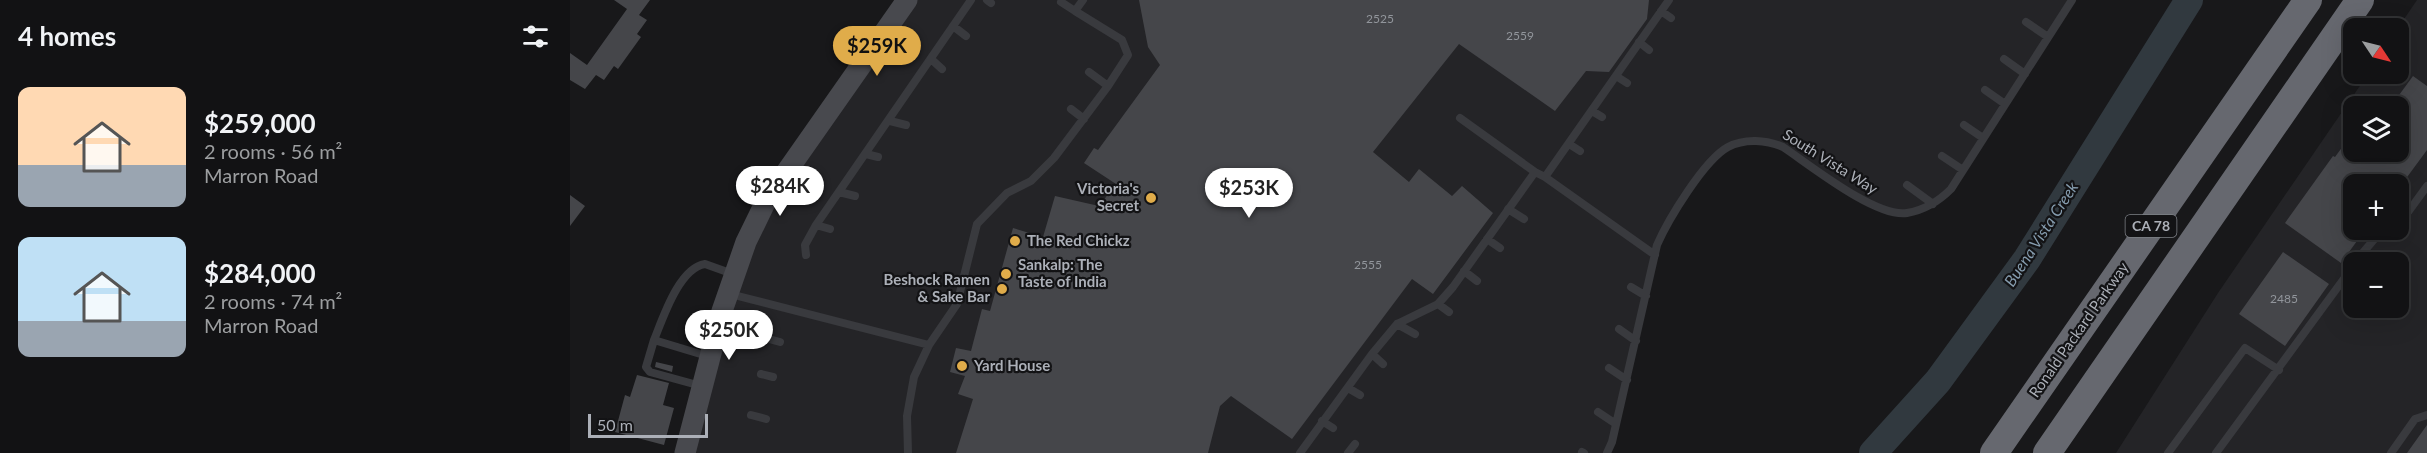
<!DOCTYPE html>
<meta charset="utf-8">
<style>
:root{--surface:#121214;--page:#1b1b1d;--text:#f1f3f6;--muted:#9c9ea0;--line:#313234;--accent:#e0ac4a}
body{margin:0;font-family:Lato,sans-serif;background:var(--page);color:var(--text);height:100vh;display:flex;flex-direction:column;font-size:22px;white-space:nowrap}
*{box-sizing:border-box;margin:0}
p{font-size:20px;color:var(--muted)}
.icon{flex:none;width:33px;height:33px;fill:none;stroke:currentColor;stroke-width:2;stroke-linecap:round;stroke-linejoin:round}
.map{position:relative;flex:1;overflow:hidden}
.sheet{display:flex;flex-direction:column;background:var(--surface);width:570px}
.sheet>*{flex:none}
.needle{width:39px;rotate:125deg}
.buttons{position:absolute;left:1773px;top:18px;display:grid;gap:12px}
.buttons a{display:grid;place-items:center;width:66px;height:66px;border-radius:12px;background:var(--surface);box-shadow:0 6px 24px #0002,0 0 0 2px var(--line);font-size:30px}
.scale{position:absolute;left:18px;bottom:15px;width:120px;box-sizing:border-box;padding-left:6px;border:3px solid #acb0b8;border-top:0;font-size:16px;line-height:21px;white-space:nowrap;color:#acb0b8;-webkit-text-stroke:4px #131315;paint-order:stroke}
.price{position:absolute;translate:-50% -51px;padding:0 14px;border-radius:21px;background:#fff;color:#222;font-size:20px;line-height:39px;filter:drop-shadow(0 2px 3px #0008)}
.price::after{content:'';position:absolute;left:50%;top:36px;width:18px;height:14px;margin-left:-9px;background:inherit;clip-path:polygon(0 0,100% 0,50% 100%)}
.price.selected{background:var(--accent);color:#111}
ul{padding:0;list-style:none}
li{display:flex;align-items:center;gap:18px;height:150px;padding:0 18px}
li span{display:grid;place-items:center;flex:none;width:168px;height:120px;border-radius:12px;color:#555}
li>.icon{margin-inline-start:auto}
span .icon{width:72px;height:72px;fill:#fffc;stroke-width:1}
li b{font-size:26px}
h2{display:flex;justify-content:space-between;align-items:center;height:72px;padding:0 18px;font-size:26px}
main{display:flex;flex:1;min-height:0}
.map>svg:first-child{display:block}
.built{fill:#242427;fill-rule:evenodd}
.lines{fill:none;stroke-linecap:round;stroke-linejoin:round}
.river{stroke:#31393f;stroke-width:28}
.building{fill:#45464a}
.lane{stroke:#393a3e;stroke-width:8}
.secondary{stroke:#48494e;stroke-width:21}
.highway{stroke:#66686f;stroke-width:28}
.poi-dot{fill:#e0ac4a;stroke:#131315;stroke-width:2}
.labels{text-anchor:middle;stroke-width:4.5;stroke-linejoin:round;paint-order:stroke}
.number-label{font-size:12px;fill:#92969c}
.shield{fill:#131315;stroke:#7e8187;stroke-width:1.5}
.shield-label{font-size:14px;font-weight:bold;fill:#acb0b8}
.street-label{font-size:15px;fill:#acb0b8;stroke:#131315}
.poi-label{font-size:15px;font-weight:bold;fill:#acb0b8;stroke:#131315;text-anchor:start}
.water-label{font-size:16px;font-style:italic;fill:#869daf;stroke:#131315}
</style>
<main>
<section class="sheet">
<h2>4 homes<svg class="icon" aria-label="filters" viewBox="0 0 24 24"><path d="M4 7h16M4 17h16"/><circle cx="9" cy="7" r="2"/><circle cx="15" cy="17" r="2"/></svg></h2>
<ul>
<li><span style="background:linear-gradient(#ffd9b3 65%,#9aa5b1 0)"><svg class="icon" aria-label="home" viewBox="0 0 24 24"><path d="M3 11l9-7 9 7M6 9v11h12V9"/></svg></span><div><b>$259,000</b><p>2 rooms · 56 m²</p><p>Marron Road</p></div></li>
<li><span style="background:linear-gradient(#bfe0f5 70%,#9aa5b1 0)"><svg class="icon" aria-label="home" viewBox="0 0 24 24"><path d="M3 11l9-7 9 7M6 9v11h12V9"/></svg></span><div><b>$284,000</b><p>2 rooms · 74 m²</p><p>Marron Road</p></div></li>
</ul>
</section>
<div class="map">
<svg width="1857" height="453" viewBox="0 0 1857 453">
<rect width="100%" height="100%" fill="#18181a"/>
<path class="built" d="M 336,0 L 1501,0 L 1381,188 L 1346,212 L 1314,211 L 1214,146 L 1168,143 L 1143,158 L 1091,234 L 1037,453 L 115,453 L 171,253 Z
M 1847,0 L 1857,0 L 1857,453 L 1546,453 L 1648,293 L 1798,74 L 1828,74 L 1828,28 ZM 1784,106 L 1828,106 L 1828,152 L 1784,152 ZM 1784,184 L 1828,184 L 1828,230 L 1784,230 ZM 1784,262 L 1828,262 L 1828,308 L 1784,308 Z"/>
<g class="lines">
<path class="river" d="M 1303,453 L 1368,381 L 1457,259 L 1619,0"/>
</g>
<path class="building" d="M 44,0 L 80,0 L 69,15 L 77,20 L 67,34 L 71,37 L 48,69 L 44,66 L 34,80 L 26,75 L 15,89 L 0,80 L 0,53 L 17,65 L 57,9 Z
M 569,0 L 1079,0 L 1077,19 L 1039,72 L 1016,71 L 985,111 L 889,44 L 803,152 L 839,182 L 849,169 L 882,196 L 892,186 L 923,213 L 863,294 L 842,279 L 722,439 L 661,396 L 650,406 L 638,453 L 386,453 L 403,399 L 388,394 L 395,376 L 380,372 L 386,348 L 401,351 L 412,309 L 420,311 L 443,228 L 473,237 L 485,196 L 529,206 L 546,184 L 514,163 L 524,148 L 528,150 L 590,65 L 578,47 Z
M 1843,76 L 1857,86 L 1857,150 L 1832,184 L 1784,184 L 1784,230 L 1795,230 L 1771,263 L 1715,223 L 1763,156 L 1765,157 L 1784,131 L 1784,152 L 1795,152 L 1807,160 L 1812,152 L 1828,152 L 1828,106 L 1821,106 Z
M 0,195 L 15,206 L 0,226 Z
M 1713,252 L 1759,284 L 1715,346 L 1669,314 Z
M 86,362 L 103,366 L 102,372 L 85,367 Z
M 67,375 L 99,383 L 93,405 L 104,408 L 94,445 L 45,432 L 55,395 L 60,397 Z
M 1857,425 L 1857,453 L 1837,453 Z"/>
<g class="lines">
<path class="lane" d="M 417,0 L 421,3
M 491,2 L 505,11
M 1091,11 L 1101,18
M 1456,22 L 1478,37
M 383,26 L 396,36
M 1069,42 L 1079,50
M 361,59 L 372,69
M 1434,59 L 1455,74
M 519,72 L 538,86
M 1046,76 L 1057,83
M 1415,90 L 1435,104
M 501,109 L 514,119
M 1022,111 L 1032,117
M 890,118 L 965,172
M 320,121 L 336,125
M 1394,125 L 1413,138
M 999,144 L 1010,151
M 296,154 L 308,157
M 1372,156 L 1393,170
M 975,177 L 1085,255
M 1337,185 L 1363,204
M 269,192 L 285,196
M 938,209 L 954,219
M 1828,221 L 1833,219 L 1857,186
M 246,225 L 260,229
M 917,239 L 930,248
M 236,255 L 235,245 L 246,225 L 401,0
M 1785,262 L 1812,230
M 894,271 L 907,281
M 1061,287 L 1076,296
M 160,294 L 359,345
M 868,304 L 879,312
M 827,324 L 845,334
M 1049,329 L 1066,341
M 199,339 L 210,342
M 84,340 L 76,367 L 80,372 L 131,386
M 802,354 L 813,364
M 137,356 L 84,340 C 93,318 109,268 135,264 L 163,274
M 1039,368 L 1057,380
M 191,374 L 203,377
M 778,388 L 790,395
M 1028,412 L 1046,424
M 181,415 L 196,419
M 752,421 L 763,428
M 1012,452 L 1014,453
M 338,453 L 337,416 L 344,377 L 359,345 L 387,304 L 407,224 L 437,193 L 461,181 L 484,158 L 538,86 L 558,55 L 552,40 L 505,11 L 513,0
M 730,453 L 802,354 L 827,324 L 868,304 L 883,287 L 965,172 L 975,177 L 1099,0
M 778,453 L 785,444
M 1037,453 L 1042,442 L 1087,245 C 1098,220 1134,160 1158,147 C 1175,138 1197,140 1213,147 C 1240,165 1306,218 1337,213 C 1355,210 1369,201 1381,189 L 1502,0
M 1598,453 L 1675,348 L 1709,370
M 1646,453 L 1784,265
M 1821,453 L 1845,419 L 1857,415"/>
<path class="secondary" d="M 115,453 L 152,311 L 176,242 L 196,201 L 337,0"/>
<path class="highway" d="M 1424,453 L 1738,0
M 1477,453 L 1790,0"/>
</g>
<g class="poi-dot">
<circle cx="581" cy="198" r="6"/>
<circle cx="445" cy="241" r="6"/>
<circle cx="436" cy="274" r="6"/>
<circle cx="432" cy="289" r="6"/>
<circle cx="392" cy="366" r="6"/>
</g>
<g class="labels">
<g class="number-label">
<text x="810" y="23">2525</text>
<text x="950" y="40">2559</text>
<text x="798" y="269">2555</text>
<text x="1714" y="303">2485</text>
</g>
<rect class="shield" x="1555.5" y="215" width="51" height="22" rx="4.5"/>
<g class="shield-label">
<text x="1581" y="231">CA 78</text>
</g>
<g class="street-label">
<text transform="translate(1260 162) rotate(32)" y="5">South Vista Way</text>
<text transform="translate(1509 330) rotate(-55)" y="5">Ronald Packard Parkway</text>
</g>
<g class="poi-label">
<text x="569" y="194" text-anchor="end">Victoria's<tspan x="569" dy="17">Secret</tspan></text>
<text x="457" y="246">The Red Chickz</text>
<text x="448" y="270">Sankalp: The<tspan x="448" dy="17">Taste of India</tspan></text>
<text x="420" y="285" text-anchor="end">Beshock Ramen<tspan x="420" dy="17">&amp; Sake Bar</tspan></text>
<text x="404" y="371">Yard House</text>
</g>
<g class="water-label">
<text transform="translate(1471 234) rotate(-57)" y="6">Buena Vista Creek</text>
</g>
</g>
</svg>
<div class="buttons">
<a><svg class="needle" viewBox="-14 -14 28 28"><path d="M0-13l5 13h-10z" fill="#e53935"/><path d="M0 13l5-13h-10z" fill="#9c9ea0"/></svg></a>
<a><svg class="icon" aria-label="layers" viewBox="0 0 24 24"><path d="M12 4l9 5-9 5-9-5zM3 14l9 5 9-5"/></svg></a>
<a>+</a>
<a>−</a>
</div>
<div class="scale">50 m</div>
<b class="price selected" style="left:307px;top:77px">$259K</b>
<b class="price" style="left:210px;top:217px">$284K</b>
<b class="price" style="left:679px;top:219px">$253K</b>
<b class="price" style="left:159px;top:361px">$250K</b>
</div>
</main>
